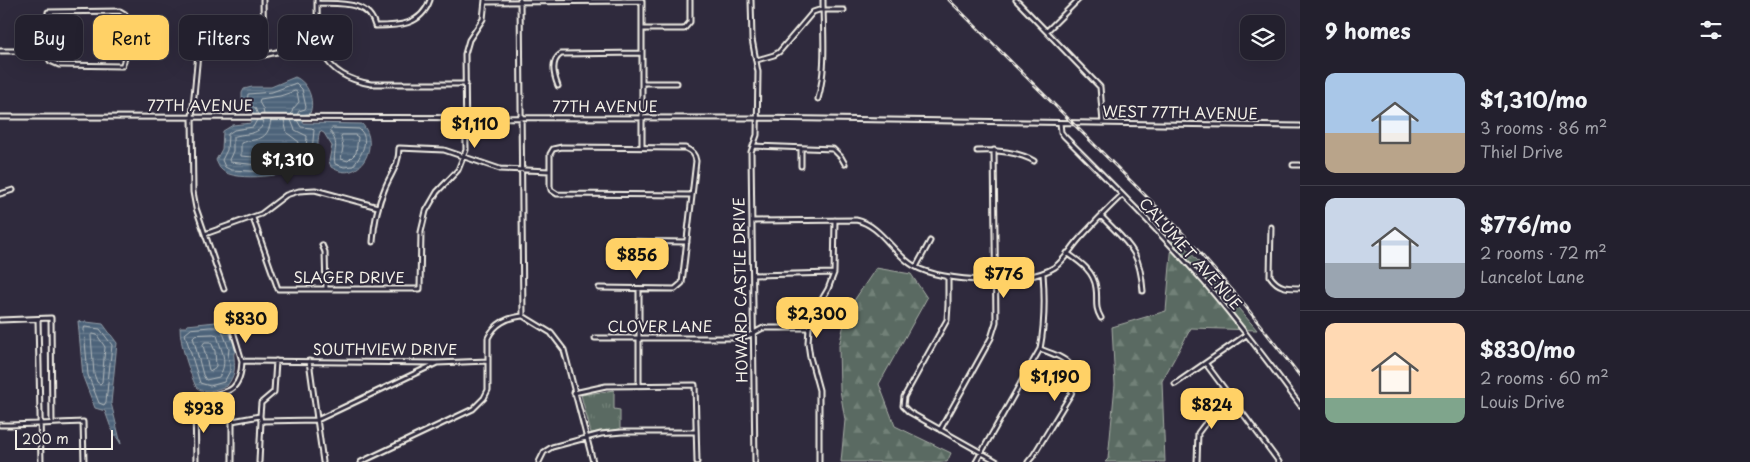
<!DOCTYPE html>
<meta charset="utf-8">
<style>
:root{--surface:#23202e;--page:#2f2d3a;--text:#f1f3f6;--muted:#a3a3aa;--line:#403e4a;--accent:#ffd166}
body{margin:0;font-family:"Playpen Sans",sans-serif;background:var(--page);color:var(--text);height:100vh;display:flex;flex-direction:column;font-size:19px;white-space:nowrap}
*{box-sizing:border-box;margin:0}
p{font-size:16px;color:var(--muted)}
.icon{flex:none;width:28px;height:28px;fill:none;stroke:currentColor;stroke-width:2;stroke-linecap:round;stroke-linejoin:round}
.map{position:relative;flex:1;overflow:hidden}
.side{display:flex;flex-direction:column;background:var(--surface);width:450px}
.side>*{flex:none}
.top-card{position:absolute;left:15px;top:15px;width:475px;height:45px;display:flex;gap:10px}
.fabs{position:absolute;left:1240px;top:15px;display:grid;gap:10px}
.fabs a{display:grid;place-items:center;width:45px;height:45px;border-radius:10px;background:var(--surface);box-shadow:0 5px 20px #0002,0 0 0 1px var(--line);font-size:25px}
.scale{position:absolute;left:15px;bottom:12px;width:98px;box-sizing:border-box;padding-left:5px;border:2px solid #f4f1e8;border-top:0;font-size:14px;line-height:18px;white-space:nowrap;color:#f4f1e8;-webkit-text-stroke:4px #2f2a3d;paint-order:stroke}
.price{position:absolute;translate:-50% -42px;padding:0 11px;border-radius:10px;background:var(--accent);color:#111;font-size:16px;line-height:32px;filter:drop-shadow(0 1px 2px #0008)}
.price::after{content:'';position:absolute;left:50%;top:30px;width:15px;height:11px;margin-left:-8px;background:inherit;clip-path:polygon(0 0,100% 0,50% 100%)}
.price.active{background:#222;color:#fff}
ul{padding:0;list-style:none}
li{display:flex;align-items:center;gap:15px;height:125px;padding:0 25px}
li+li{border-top:1px solid var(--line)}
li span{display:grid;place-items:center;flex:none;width:140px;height:100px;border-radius:10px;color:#555}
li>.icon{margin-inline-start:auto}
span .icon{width:60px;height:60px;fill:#fffc;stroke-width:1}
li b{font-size:21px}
h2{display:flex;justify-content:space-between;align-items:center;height:60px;padding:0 25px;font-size:21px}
.pill{padding:0 18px;border-radius:10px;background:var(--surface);box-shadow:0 5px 20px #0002,0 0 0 1px var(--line);font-size:18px;line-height:45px}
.pill.active{background:var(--accent);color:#111}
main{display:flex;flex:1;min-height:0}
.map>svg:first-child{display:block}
.grass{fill:url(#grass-tufts);stroke:#a7aea5}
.forest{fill:url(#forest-firs);stroke:#a7aea5}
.water{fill:url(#water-rules);stroke:#909ca6}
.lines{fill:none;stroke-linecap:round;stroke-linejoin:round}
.shore{stroke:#b2b9bc;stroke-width:1}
.minor-casing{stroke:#f4f1e8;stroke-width:7}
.minor{stroke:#2f2a3d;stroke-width:3}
.rail-casing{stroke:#f4f1e8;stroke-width:3}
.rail{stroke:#2f2a3d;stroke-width:1;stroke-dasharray:4;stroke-linecap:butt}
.labels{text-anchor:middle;stroke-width:4;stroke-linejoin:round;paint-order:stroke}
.street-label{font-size:15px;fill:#f4f1e8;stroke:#2f2a3d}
</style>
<main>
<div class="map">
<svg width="1300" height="462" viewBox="0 0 1300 462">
<defs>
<pattern id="grass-tufts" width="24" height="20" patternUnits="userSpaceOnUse" patternTransform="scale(1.25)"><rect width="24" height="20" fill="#5a6b62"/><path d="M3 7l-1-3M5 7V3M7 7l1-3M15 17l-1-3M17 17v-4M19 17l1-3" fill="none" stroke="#728178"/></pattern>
<pattern id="forest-firs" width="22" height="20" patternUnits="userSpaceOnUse" patternTransform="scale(1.25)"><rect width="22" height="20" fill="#5a6b62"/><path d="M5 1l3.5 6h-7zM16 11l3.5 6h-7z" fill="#728178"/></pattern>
<pattern id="water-rules" width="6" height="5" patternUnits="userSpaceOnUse" patternTransform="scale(1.25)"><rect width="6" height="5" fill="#4e647a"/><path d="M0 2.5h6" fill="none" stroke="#687b8d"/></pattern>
</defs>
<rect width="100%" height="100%" fill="#2f2a3d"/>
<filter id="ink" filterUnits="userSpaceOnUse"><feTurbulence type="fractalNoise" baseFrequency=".02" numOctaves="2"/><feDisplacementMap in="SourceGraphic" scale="10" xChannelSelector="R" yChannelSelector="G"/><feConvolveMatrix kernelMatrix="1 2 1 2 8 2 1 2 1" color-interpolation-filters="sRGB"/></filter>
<g filter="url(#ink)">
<path class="grass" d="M 614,390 L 614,409 L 620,410 L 620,429 L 591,433 L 581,395 Z"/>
<path class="forest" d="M 1173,232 L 1257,330 L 1191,328 L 1162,381 L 1165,462 L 1105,462 L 1108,459 L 1115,385 L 1112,327 L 1166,311 Z
M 876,268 L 911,274 L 927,298 L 879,384 L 895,426 L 951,453 L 947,462 L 841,462 L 845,420 L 840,390 L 839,346 L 847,311 Z"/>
<path class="water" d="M 295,77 C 308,82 315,101 310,113 L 302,115 L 303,123 L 362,124 C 381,144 360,186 331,167 L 329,161 L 332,146 L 324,133 L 320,131 C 316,142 321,159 308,166 C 292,175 235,183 222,170 C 219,168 218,164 216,160 L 222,149 L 223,131 L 233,125 L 251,123 L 253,113 L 242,105 L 242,93 L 244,89 L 252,87 L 271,87 Z
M 78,321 L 103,324 L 117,343 L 111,403 L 121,444 L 111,428 L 105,411 L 95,408 L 83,377 Z
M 216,322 L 226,327 C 229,332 234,343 235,349 C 235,352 233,354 234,357 C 235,370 235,375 227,386 C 216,389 205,395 196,387 C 189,370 180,345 180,327 L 187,327 L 187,325 Z"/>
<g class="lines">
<path class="shore" d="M 258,115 L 255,108 L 247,103 L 248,94 L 272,92 L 296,83 L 302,89 L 306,107 L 305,109 L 299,111 L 297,115
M 264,115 L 263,109 L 259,102 L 260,99 L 280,96 L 295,91 L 297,92 L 299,102 L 293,109 L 291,115
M 257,120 L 253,127 L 234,130 L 228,134 L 227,150 L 222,160 L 225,167 L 231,170 L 268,172 L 305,161 L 312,151 L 314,130 L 312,128 L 301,127 L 297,120
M 264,120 C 261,137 246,132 233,137 L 233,151 L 229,160 L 230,162 L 267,166 L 302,156 L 306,149 L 307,136 L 295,130 L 291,120
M 271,120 C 268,142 257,138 241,143 L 241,156 L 267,158 L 297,149 L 299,142 L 287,133 L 284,120
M 332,128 L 359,129 C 371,138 361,157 353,166 L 344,167 L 335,164 C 332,149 341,147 330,131 Z
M 342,135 L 355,135 L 358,137 L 356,153 L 348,161 L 341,159 L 343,147 L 341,137 Z
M 85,327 L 100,329 L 112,345 L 106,402 L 104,405 L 99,403 L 88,375 L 84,330 Z
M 210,327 L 216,327 L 222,330 L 229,349 L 228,357 L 230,364 L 230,371 L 224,382 L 210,386 L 200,383 L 185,334 L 191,329 Z
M 93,334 L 97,335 L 105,347 L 102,382 L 100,384 L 97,382 L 94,374 L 91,336 Z
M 214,334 L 217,335 C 221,351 229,361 219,377 L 206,380 L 203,375 L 193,337 L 195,335 Z
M 205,342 L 211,342 L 215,351 L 216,366 L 212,371 L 209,370 L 203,345 Z"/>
<g class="minor-casing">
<path id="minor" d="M 263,0 L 264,55 L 319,42
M 317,0 C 317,45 319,75 371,84 L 466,84
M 520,0 L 523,316
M 751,0 L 752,39 L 758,72 L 757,135 L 751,152 L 755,462
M 1016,0 L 1100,87 L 1103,123
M 485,2 L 642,1 L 642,147
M 317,3 C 339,4 369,0 375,26 C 398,26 421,26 430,0
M 643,29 L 684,29 L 690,22 L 690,0
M 1047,31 L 1078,0
M 199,43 L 192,117 L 193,192 L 196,208 L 224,289
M 0,51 L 47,51 L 50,61 L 59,65 L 122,66 C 128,57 125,26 125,14 L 120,11 L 48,12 L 47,51
M 757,60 L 774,55 L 779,52 L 813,12 L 819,10 L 844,10
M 643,83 L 677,83
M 558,86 C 554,76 550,61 561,54 L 642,53
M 818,99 C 827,67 823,33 823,0
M 0,117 L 757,118 L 1300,126
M 1060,123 L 1061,132 L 1064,136 C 1112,184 1160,232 1204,282 C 1238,322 1269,363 1300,405
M 753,146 L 833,149 L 841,157 L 845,164
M 977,151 C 996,150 1017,151 1034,161
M 1293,165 L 1300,165
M 801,166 L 801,148
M 0,194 L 13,190
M 1101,216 C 1128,244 1140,249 1143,291
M 253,218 L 278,289 L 420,289 L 421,232 L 426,211 L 437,192 L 458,170 L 466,150 L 465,54 L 469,40 L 483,19 L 485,0
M 752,221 L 856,220 C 881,225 892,253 914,266 C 943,283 1026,286 1055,267 C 1065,260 1073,245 1082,236 C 1095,222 1108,208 1122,195
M 1271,227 L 1270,276 C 1278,288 1287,288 1300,288
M 205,234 L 261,214 L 286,195 L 299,191 L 315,190 L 378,207
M 612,241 L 687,242
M 373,242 C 374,223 377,206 385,188 C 391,173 399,166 399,148 L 444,150 L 500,169 L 550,171
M 322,245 L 325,252 L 326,289
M 1067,253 C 1080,262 1094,271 1096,288 C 1098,301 1094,306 1101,318
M 916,267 L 930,241
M 753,275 L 834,273
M 948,278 L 948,305 L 947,320 L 904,397 L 903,406 L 909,412 L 998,462
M 599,288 L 675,289 L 682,283 L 696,161 C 695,154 692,151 685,148 L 562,147 L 553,149 L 550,154 L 550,186 L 551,190 L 557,194 L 692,195
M 639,289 L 639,385
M 523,316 L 551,333 L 564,350 L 593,462
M 38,319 L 41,462
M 0,320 L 51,318 L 52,423
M 233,331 L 242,361
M 595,338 L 740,338 L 750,335 L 763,328 L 809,328
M 309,361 L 323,462
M 1206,364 L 1279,462
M 1175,384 L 1246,335
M 574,393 L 606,386 L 695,385 L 697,462
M 260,416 L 261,403 L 274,392 L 276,361
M 0,425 C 28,425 55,423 83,422 L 84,462
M 940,430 L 991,338 L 996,322 L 994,150
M 196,462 L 195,405 C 208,384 240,408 242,361 L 437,363 L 488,361
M 232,462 L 232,421 L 260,416 L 261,421 L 317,420 L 437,363
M 259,462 L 261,421
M 361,462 L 473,409 L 484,398 L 488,390 L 488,338 C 495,323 507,318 522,316
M 539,462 L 544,452 L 552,447 L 601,434 L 622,432 L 696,432
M 819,462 L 819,390 L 810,357 L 808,343 L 809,328 L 812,316 L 828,289 L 834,273 L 835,220
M 976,462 L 1040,349 C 1045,323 1045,299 1043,273
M 1028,462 L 1033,456 L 1071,394 C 1082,363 1064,358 1040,349
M 1197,462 L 1198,433 L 1204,425 L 1235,402"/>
</g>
<use href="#minor" class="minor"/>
<g class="rail-casing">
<path id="rail" d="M 949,0 L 1178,228 L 1239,298 L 1300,376"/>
</g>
<use href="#rail" class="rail"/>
</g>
</g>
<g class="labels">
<g class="street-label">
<text x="200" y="111">77TH AVENUE</text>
<text x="605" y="112">77TH AVENUE</text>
<text transform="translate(1180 113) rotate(1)" y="5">WEST 77TH AVENUE</text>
<text transform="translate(1190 254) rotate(48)" y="5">CALUMET AVENUE</text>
<text x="349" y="283">SLAGER DRIVE</text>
<text transform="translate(741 290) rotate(-91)" y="5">HOWARD CASTLE DRIVE</text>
<text x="660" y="332">CLOVER LANE</text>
<text x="385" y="355">SOUTHVIEW DRIVE</text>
</g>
</g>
</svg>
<div class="fabs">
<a><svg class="icon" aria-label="layers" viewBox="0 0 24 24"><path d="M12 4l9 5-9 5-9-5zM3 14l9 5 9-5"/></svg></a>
</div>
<div class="scale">200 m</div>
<b class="price" style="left:475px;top:149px">$1,110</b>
<b class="price active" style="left:288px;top:185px">$1,310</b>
<b class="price" style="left:637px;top:280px">$856</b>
<b class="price" style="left:1004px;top:299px">$776</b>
<b class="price" style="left:817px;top:339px">$2,300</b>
<b class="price" style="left:246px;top:344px">$830</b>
<b class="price" style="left:1055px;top:402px">$1,190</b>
<b class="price" style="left:1212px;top:430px">$824</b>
<b class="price" style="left:204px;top:434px">$938</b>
<div class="top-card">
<a class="pill">Buy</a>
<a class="pill active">Rent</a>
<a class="pill">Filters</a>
<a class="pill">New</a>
</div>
</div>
<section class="side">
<h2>9 homes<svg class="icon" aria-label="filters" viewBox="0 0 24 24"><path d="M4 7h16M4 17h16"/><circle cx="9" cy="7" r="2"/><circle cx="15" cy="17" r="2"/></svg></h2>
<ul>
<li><span style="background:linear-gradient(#a9c7e8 60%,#b9a48a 0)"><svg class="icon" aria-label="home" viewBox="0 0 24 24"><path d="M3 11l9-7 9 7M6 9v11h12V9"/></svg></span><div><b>$1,310/mo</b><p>3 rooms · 86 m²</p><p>Thiel Drive</p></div></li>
<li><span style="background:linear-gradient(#c9d6e8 65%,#9aa5b1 0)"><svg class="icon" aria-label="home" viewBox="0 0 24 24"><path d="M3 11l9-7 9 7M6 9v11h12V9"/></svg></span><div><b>$776/mo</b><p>2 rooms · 72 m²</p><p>Lancelot Lane</p></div></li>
<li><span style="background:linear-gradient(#ffd9b3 75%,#7fa58c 0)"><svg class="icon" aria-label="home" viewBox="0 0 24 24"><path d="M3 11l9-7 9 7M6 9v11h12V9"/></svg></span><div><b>$830/mo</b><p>2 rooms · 60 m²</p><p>Louis Drive</p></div></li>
</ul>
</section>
</main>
